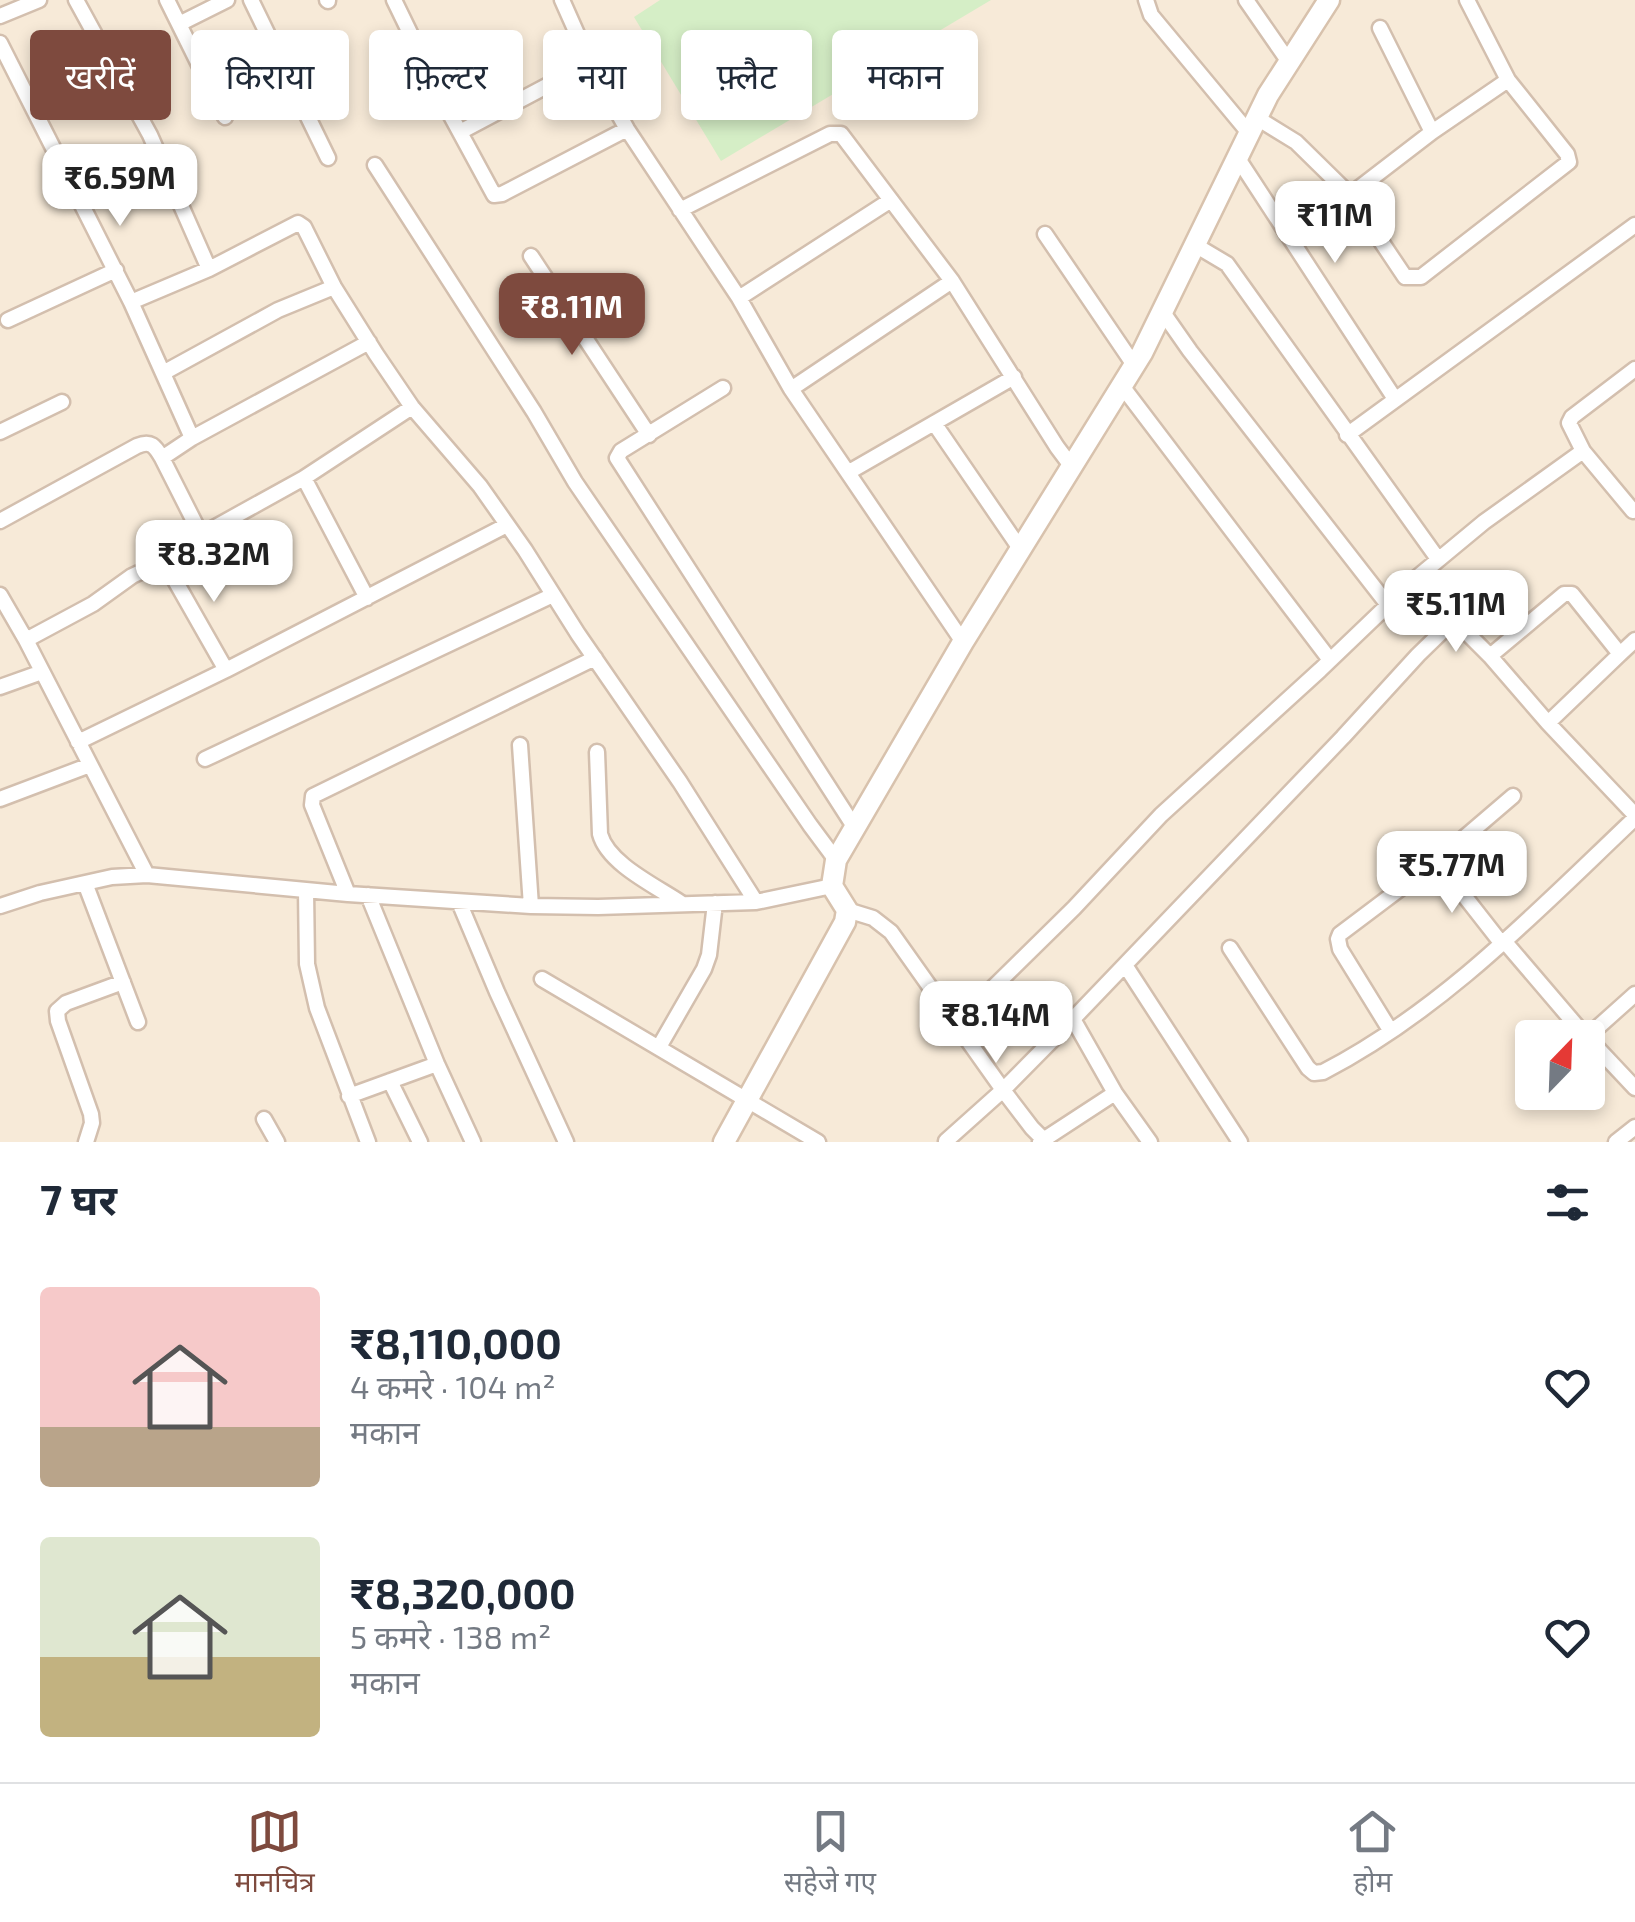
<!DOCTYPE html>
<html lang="hi">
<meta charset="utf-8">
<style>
:root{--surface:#fff;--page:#f2f2f3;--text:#1f2937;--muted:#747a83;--line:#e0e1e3;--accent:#7e4a3e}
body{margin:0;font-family:"Exo 2","Noto Sans Devanagari",sans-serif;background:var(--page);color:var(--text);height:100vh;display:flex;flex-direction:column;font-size:38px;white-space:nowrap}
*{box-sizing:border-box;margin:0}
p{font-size:32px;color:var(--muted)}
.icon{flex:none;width:55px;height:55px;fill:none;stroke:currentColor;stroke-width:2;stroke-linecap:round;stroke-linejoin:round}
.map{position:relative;height:1142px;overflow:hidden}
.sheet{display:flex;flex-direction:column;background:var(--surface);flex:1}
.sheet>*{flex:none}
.banner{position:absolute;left:30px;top:30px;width:1000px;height:90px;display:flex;gap:20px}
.needle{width:65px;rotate:23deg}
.fabs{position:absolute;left:1515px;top:1020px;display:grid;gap:20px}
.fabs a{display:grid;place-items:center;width:90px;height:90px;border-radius:10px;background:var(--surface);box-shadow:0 5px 15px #0003;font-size:50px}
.price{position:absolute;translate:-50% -85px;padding:0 22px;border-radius:20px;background:#fff;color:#222;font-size:32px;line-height:65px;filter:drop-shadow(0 2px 5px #0008)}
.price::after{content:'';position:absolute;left:50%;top:60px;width:30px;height:22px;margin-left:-15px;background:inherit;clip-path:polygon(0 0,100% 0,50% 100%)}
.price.current{background:var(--accent);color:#fff}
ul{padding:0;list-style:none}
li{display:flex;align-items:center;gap:30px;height:250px;padding:0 40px}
li span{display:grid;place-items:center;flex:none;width:280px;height:200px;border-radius:10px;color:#555}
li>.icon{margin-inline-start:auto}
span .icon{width:120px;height:120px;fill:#fffc;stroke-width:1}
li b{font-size:42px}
h2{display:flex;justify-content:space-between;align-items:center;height:120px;padding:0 40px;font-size:42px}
.chip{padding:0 35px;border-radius:10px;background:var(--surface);box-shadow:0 5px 15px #0003;font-size:35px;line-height:90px}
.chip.current{background:var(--accent);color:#fff}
.menu{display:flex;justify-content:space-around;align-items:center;height:140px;border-top:2px solid var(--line);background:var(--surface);font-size:28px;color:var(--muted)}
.menu a{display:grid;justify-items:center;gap:5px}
.menu .current{color:var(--accent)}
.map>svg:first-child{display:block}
.residential{fill:#f7ead8;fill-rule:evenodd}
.green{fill:#d5eec6}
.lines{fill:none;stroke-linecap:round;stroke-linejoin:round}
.street-casing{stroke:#d3bfae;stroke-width:19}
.secondary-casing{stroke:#d8c2ad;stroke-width:25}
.street{stroke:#fff;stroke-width:14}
.secondary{stroke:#fff;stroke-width:20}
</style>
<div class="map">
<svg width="1635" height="1142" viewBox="0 0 1635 1142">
<rect width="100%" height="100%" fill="#fef7ea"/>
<path class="residential" d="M 0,0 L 1635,0 L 1635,1142 L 0,1142 ZM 1532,1038 L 1588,1038 L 1588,1092 L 1532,1092 Z"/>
<path class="green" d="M 660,0 L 991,0 L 721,161 L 634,17 Z"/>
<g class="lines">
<g class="street-casing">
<path id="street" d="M 76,0 L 150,135 L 209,269
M 167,0 L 225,117
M 251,0 L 328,158
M 327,0 L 328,1
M 394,0 L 444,103 L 494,195 L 502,194 L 627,129
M 562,0 L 590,63 L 627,129 L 739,298 L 791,389 L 963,642
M 1146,0 L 1151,15 L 1249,133
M 1246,0 L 1289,62
M 1467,0 L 1508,80 L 1567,154 L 1569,162 L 1421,277 L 1405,277 L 1350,195 L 1432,132 L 1508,80
M 0,16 L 39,0
M 179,24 L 227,0
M 1380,28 L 1432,132
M 0,43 L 131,302 L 192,438
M 1257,118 L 1296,142 L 1350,195
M 460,132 L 590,63
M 1237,157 L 1395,399
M 375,165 L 534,412 L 575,482 L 810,825 L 836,860
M 79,196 L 159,155
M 680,210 L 830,134 L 841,134 L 952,281 L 1057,447 L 1072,467
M 1045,234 L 1134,365
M 1195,245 L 1227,264 L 1438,559
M 531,256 L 649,435
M 739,298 L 891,200
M 131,302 L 209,269 L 298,223 L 304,227 L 334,287 L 376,354 L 412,407 L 480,486 L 525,550 L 578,634 L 680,782 L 756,902
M 1162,311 L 1190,351 L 1388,605
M 8,320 L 116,270
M 163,373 L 278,310 L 334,287
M 1122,386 L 1330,660
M 723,388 L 621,451 L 617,458 L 855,828
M 791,389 L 952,281
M 934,423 L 1021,550
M 0,432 L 62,402
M 1347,435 L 1635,225
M 162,458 L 192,438 L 369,342
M 849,472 L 1014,377
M 304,478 L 367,598
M 1633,511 L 1583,451 L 1569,423 L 1572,417 L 1635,369
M 0,521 L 137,446 C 151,440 155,446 162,458 L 201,535
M 164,561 L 226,670
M 1414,580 L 1490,656
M 0,595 L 26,640 L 147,875
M 26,640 L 93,604 L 132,576 L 164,561 L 201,535 L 304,478 L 412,407
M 1620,654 L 1635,640
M 0,687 L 42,672
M 1548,723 L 1620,654 L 1572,594 L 1564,594 L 1490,656 L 1548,723 L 1635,815
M 78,742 L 226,670 L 507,525
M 520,745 L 531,906
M 597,752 L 600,834 C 608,864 656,886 681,903
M 205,759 L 553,595
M 0,799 L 90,765
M 1437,861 L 1502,944
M 85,883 L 138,1022
M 306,890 L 307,964 L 317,1008 L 368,1142
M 348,894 L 312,805 L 313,796 L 595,658
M 368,895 L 437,1064 L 473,1142
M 459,902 L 497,992 L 566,1142
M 0,906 L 40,893 L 112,877 L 147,875 L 348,894 L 531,906 L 598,907 L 756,902 L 832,886
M 847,910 L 873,918 L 891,932 L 1003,1090 L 1032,1128 L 1046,1142
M 1505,942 L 1587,1038
M 1230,948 L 1308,1068 L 1314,1073 L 1323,1072 C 1443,1010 1538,910 1635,818
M 1125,965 L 1240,1142
M 542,979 L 818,1142
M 1073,1019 L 1115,1093 L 1150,1142
M 957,1023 L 1074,908 L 1161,815 L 1320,670 L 1414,580 L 1484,522 L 1583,451
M 1390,1030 L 1340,949 L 1338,939 L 1340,934 L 1437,861 L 1513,796
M 1587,1037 L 1635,994
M 1588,1038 L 1635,1088
M 659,1047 L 704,969 L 709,955 L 715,903
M 390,1081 L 420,1142
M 349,1096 L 437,1064
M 264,1119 L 277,1142
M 946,1141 L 1003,1090 L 1073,1019 L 1343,737 L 1418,655 L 1453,621
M 86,1142 L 92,1123 L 91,1114 L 58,1021 L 57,1011 L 66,1003 L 123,982
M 1040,1142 L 1115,1093
M 1616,1142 L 1635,1127"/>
</g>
<g class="secondary-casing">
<path id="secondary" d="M 724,1142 L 845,922 L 847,910 L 832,886 L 836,860 L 963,642 L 1142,353 L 1268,95 L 1329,0"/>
</g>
<use href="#street" class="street"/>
<use href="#secondary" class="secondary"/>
</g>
</svg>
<div class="fabs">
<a><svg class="needle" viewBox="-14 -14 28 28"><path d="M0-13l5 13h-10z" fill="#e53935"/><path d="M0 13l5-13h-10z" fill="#747a83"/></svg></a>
</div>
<b class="price" style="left:120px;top:229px">₹6.59M</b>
<b class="price" style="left:1335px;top:266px">₹11M</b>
<b class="price current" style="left:572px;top:358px">₹8.11M</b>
<b class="price" style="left:214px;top:605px">₹8.32M</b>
<b class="price" style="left:1456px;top:655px">₹5.11M</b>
<b class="price" style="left:1452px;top:916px">₹5.77M</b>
<b class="price" style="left:996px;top:1066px">₹8.14M</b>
<div class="banner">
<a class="chip current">खरीदें</a>
<a class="chip">किराया</a>
<a class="chip">फ़िल्टर</a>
<a class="chip">नया</a>
<a class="chip">फ़्लैट</a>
<a class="chip">मकान</a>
</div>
</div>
<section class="sheet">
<h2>7 घर<svg class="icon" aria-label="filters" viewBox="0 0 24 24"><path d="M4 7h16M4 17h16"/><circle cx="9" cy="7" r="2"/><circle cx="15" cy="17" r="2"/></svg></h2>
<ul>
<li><span style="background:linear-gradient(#f6c9c9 70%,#b9a48a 0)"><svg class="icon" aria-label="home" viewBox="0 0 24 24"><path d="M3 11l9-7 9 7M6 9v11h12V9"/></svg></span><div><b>₹8,110,000</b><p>4 कमरे · 104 m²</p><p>मकान</p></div><svg class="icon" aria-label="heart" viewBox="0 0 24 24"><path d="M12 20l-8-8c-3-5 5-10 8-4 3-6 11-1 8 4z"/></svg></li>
<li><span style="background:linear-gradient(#dfe7d0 60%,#c2b280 0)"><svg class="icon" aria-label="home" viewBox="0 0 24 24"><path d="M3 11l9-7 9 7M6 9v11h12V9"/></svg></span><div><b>₹8,320,000</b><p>5 कमरे · 138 m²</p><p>मकान</p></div><svg class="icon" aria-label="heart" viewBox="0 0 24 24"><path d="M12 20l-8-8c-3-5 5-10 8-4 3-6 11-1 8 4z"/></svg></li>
</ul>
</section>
<nav class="menu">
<a class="current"><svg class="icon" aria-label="map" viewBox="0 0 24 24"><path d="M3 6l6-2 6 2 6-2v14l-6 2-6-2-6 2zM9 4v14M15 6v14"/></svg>मानचित्र</a>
<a><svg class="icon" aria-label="saved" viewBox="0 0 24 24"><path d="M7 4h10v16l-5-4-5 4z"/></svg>सहेजे गए</a>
<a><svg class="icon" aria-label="home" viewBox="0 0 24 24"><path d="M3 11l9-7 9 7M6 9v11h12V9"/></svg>होम</a>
</nav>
